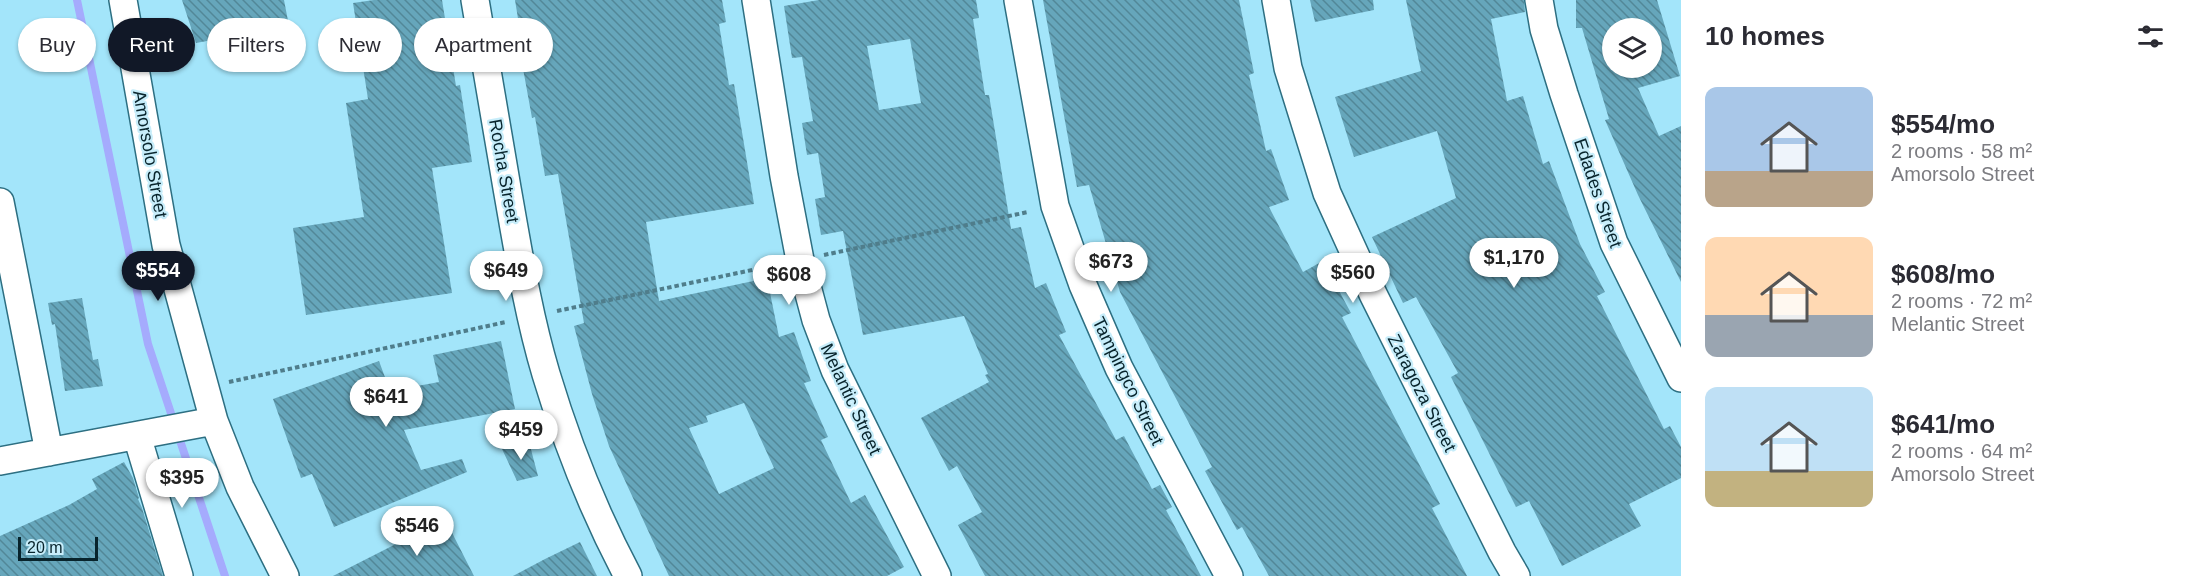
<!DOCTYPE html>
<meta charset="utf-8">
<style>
:root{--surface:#fff;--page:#f2f2f3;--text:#2b2b33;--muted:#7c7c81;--accent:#111827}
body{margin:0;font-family:Arial,sans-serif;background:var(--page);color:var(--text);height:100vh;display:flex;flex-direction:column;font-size:22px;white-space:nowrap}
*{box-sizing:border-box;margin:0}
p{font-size:20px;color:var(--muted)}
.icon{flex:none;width:33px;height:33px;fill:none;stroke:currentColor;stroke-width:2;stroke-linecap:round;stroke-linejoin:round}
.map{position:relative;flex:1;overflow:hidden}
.sheet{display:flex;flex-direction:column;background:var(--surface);width:510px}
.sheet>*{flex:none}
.guide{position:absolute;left:18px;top:18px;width:570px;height:54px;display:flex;gap:12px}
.controls{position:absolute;left:1602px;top:18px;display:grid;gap:12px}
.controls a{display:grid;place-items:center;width:60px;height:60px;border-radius:50%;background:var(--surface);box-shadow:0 2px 4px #0004;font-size:30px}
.scale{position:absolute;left:18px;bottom:15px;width:80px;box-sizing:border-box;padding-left:6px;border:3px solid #08242c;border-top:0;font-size:16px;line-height:21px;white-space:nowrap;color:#08242c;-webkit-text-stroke:4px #c7edfa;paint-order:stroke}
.price{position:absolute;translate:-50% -51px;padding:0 14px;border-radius:21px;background:#fff;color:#222;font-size:20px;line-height:39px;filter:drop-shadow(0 2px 3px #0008)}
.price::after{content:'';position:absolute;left:50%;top:36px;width:18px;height:14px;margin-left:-9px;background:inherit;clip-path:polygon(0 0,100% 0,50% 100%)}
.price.on{background:var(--accent);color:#fff}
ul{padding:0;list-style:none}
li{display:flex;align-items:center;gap:18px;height:150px;padding:0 24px}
li span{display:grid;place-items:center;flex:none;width:168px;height:120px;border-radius:12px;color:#555}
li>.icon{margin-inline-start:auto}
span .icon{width:72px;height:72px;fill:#fffc;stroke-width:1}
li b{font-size:26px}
h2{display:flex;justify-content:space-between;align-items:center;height:72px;padding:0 24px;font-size:26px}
.tag{padding:0 21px;border-radius:27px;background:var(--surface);box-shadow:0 2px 4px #0004;font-size:21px;line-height:54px}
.tag.on{background:var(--accent);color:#fff}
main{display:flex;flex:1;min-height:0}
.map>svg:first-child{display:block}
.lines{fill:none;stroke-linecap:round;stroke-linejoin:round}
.stream{stroke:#a5abfd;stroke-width:8}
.building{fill:url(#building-back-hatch);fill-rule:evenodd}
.minor-casing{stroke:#2d6f82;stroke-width:30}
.path{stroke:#4f7d8b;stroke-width:4;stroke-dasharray:4.5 3;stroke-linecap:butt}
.minor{stroke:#fff;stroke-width:27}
.labels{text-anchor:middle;stroke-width:4.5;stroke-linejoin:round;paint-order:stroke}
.street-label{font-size:18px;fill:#08242c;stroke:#c7edfa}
</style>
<main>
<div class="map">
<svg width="1681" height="576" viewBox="0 0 1681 576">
<defs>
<pattern id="building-back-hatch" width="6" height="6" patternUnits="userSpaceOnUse" patternTransform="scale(1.5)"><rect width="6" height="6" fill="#66a6bb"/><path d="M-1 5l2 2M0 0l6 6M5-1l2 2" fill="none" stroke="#528798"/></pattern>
</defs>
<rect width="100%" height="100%" fill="#a3e5fa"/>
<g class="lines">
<path class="stream" d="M 77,0 L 148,344 L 225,576"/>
</g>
<path class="building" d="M 182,0 L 284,0 L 289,26 L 196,43 Z
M 374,0 L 442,0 L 456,86 L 460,85 L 472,162 L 432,168 L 452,293 L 306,315 L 293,228 L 364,217 L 346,103 L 368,99 L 353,3 Z
M 515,0 L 722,0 L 726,22 L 719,24 L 729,85 L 734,84 L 754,204 L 646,222 L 659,301 L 767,278 L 779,337 L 794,332 L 811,381 L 804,383 L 828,437 L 821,440 L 851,503 L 865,495 L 904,567 L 887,576 L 669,576 L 609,446 L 592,394 L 574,326 L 584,323 L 558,174 L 545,176 L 535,117 L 532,118 L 522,63 L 525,62 ZM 744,403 L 774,468 L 719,494 L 689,428 L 708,422 L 706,416 Z
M 819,0 L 976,0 L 979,18 L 973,19 L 985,95 L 989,95 L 1011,229 L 1021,227 L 1035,288 L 1046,283 L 1066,332 L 1059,335 L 1116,440 L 1124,436 L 1152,489 L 1160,485 L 1172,507 L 1166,510 L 1201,576 L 985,576 L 958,525 L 982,512 L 957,466 L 949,471 L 921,418 L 989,382 L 985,375 L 988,374 L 964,316 L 863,335 L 843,231 L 821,235 L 815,199 L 825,197 L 818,153 L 807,155 L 802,123 L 813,121 L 802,57 L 792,58 L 784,6 ZM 910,39 L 921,103 L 879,110 L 867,46 Z
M 1043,0 L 1239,0 L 1254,73 L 1249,75 L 1266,151 L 1271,149 L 1289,200 L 1269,207 L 1303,272 L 1323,261 L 1351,313 L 1342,317 L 1440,504 L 1432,508 L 1467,576 L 1269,576 L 1242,527 L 1237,530 L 1205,471 L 1212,467 L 1120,292 L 1089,185 L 1077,187 Z
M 1310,0 L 1373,0 L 1374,10 L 1315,22 Z
M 1406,0 L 1524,0 L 1525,12 L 1491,19 L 1507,101 L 1523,96 L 1543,164 L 1549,161 L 1580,244 L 1605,292 L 1597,296 L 1664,429 L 1670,426 L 1681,447 L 1681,478 L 1629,504 L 1641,526 L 1562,566 L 1529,501 L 1516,507 L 1451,377 L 1458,373 L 1416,297 L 1403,303 L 1372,237 L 1456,198 L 1437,131 L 1354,157 L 1335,97 L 1421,71 Z
M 1576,0 L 1657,0 L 1680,76 L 1638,88 L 1659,136 L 1681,126 L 1681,282 L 1638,195 L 1605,120 L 1609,119 L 1582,28 L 1576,28 ZM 1612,28 L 1652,28 L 1652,68 L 1612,68 Z
M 82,298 L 93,360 L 98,359 L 103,386 L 65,391 L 55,324 L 52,325 L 48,303 Z
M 501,341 L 515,409 L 404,430 L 421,470 L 462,459 L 467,472 L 334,527 L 312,474 L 301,478 L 273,399 L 379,361 L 390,391 L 439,382 L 433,355 Z
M 529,442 L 538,476 L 517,481 L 502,449 Z
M 124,462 L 133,478 L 139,498 L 138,499 L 142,508 L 163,576 L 0,576 L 0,536 L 69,505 L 97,489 L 92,479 Z
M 445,519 L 474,576 L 333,576 Z
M 580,542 L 597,576 L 513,576 L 545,559 Z"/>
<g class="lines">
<g class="minor-casing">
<path id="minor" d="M 123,0 L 166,245 L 214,421 L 240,487 L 285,576
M 475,0 C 486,63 496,125 507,188 C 518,250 528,314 546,374 C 567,444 594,512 628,576
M 756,0 L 784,176 L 800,260 L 816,320 L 835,370 L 937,576
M 1018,0 L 1055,206 L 1083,285 L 1119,368 L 1229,576
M 1276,0 L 1288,68 L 1327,193 L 1373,294 L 1502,552 L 1516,576
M 1539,0 L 1544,29 L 1564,94 L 1614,243 L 1681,378
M 0,202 L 49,452
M 137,436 L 179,576
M 0,461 L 214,421"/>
</g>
<path class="path" d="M 824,255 L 1028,212
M 557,311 L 776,265
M 229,382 L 506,322"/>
<use href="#minor" class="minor"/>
</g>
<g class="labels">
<g class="street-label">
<text transform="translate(150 154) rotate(80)" y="6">Amorsolo Street</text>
<text transform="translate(504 171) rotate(80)" y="6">Rocha Street</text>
<text transform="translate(1598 193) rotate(71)" y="6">Edades Street</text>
<text transform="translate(1128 381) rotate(64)" y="6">Tampingco Street</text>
<text transform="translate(1422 393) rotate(63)" y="6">Zaragoza Street</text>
<text transform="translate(851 399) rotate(65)" y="6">Melantic Street</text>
</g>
</g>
</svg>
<div class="controls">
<a><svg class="icon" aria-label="layers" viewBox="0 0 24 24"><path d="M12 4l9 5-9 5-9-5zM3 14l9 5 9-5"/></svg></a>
</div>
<div class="scale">20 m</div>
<b class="price" style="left:1514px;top:289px">$1,170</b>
<b class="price" style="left:1111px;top:293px">$673</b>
<b class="price on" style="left:158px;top:302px">$554</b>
<b class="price" style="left:506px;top:302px">$649</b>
<b class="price" style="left:1353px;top:304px">$560</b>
<b class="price" style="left:789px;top:306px">$608</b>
<b class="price" style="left:386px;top:428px">$641</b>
<b class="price" style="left:521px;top:461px">$459</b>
<b class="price" style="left:182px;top:509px">$395</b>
<b class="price" style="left:417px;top:557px">$546</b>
<div class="guide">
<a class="tag">Buy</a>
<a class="tag on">Rent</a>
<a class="tag">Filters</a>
<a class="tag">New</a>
<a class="tag">Apartment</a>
</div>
</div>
<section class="sheet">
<h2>10 homes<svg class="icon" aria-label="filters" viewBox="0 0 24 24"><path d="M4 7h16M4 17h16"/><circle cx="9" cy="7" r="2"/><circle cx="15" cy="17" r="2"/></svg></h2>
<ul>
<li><span style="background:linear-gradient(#a9c7e8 70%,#b9a48a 0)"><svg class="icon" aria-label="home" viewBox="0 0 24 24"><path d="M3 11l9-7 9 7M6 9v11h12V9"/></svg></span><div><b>$554/mo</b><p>2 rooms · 58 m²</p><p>Amorsolo Street</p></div></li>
<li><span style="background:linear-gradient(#ffd9b3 65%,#9aa5b1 0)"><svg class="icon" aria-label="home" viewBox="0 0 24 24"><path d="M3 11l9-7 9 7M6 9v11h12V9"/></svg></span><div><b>$608/mo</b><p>2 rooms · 72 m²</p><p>Melantic Street</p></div></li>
<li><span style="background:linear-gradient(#bfe0f5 70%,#c2b280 0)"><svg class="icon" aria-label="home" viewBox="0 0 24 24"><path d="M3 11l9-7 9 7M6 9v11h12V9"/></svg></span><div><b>$641/mo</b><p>2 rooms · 64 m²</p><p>Amorsolo Street</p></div></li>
</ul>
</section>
</main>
